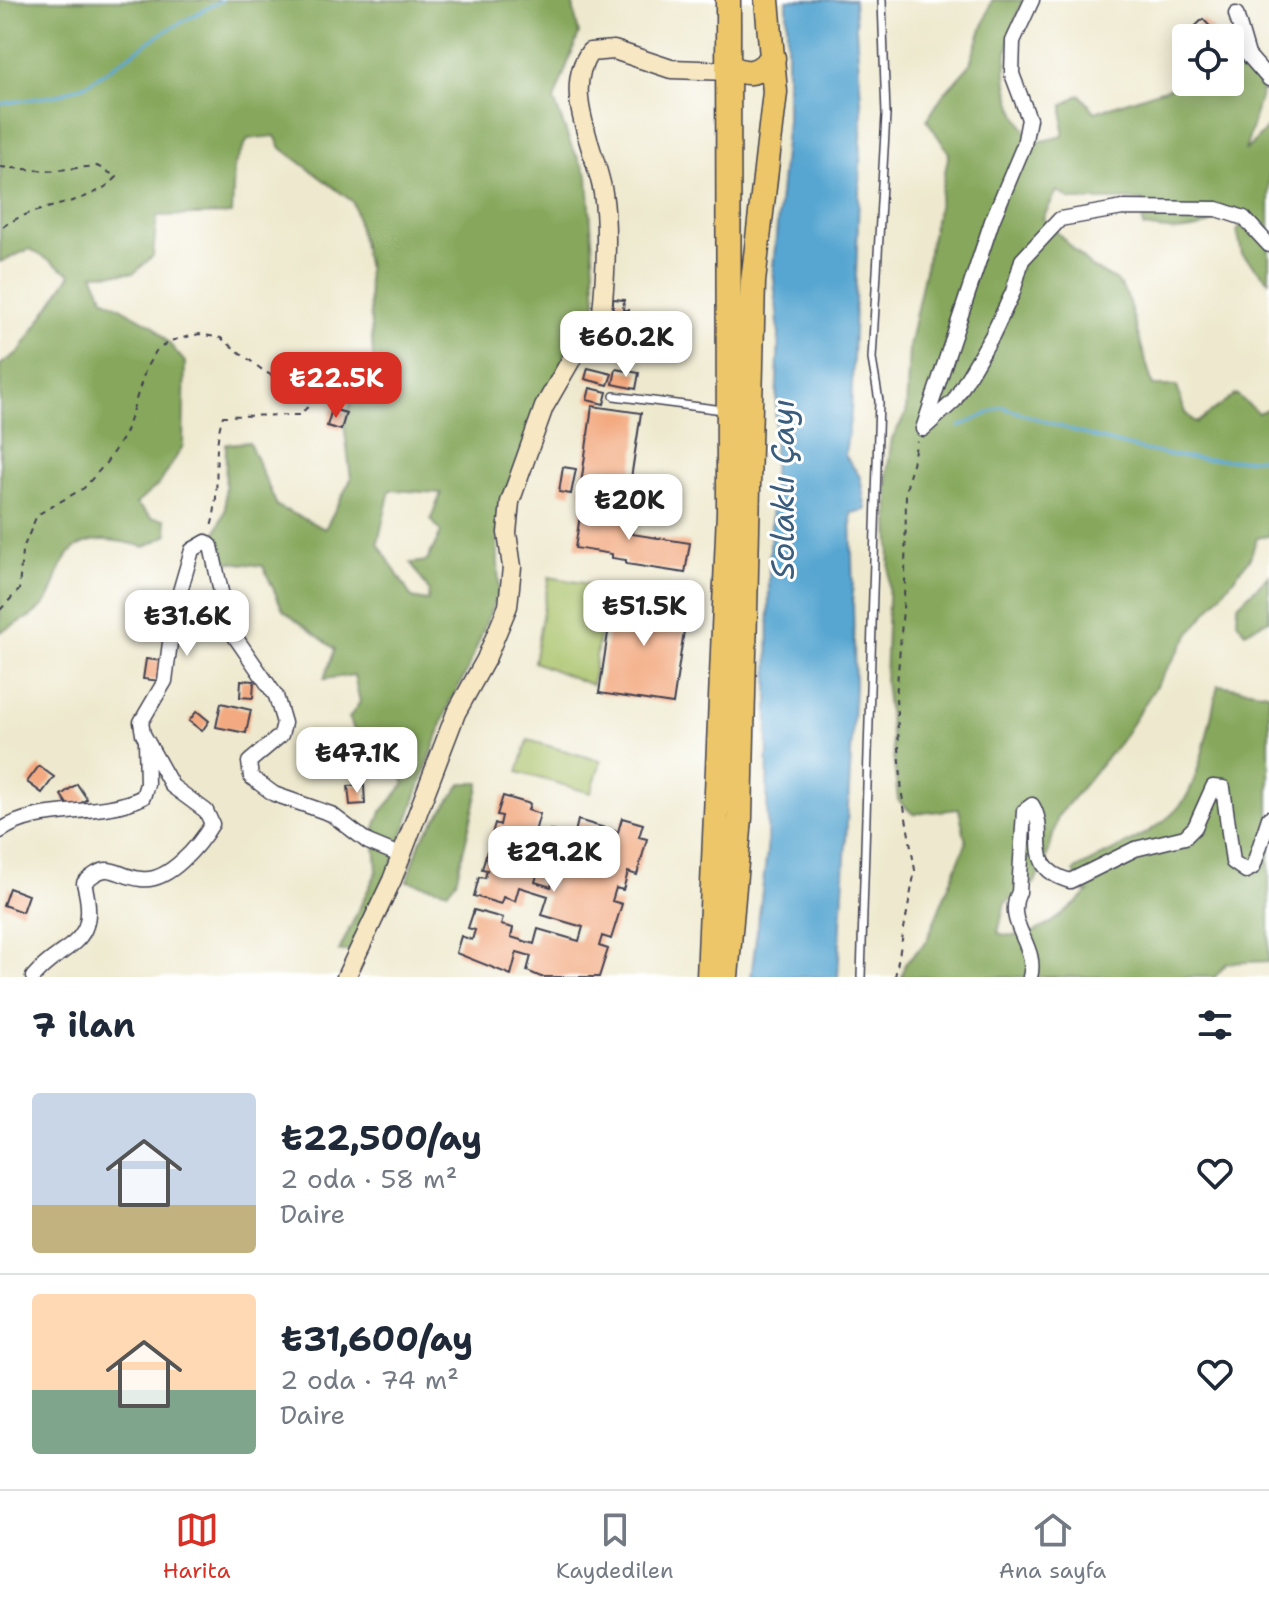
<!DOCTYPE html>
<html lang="tr">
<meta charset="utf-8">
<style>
:root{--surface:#fff;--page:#f6f6f7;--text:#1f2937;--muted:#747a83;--line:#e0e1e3;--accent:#d93025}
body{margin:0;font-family:"Shantell Sans",sans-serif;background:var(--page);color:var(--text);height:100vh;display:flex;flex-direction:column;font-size:30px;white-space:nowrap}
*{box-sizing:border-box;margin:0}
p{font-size:26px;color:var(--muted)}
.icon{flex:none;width:44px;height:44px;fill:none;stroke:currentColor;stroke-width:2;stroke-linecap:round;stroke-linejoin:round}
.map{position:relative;height:977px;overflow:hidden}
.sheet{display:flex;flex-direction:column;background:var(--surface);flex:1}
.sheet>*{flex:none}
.controls{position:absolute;left:1172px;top:24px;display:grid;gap:16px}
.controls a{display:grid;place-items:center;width:72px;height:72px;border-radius:8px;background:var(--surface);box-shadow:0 4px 20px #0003;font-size:40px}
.price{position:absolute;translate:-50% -68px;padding:0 18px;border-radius:16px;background:#fff;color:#222;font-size:26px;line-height:52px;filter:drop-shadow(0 2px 4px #0008)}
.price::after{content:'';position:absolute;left:50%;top:48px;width:24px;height:18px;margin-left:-12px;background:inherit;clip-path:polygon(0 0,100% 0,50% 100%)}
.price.current{background:var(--accent);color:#fff}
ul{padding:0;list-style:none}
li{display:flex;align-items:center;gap:24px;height:200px;padding:0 32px}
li+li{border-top:2px solid var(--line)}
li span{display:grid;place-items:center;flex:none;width:224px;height:160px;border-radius:8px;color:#555}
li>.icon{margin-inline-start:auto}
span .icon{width:96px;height:96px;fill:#fffc;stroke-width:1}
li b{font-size:34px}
h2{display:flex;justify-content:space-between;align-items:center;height:96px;padding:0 32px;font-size:34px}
.menu{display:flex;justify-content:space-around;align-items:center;height:112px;border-top:2px solid var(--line);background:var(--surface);font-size:22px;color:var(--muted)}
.menu a{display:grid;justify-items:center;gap:4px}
.menu .current{color:var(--accent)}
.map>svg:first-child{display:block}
.green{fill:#a9c167;stroke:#667251;stroke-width:2}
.forest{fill:#86a75c;stroke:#54644c;stroke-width:2;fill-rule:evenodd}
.water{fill:#57a6d1;stroke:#3c6486;stroke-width:2}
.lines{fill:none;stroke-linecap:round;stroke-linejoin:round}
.stream{stroke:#57a6d1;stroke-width:3}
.building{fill:#f3aa81}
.lane-casing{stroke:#414051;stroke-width:10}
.street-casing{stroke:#414051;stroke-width:17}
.secondary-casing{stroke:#414051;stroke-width:21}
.highway-casing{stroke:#414051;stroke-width:27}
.path{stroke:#414051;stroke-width:2;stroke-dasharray:6 6;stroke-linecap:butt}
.lane{stroke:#fff;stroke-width:7}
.street{stroke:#fff;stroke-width:14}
.secondary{stroke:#f7e8c3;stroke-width:18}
.highway{stroke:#ecc669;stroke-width:24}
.labels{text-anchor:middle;stroke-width:6;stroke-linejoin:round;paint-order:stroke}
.water-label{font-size:32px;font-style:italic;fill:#3a5d7e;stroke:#fff}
</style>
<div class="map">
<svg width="1269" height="977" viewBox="0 0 1269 977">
<rect width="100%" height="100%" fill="#fff"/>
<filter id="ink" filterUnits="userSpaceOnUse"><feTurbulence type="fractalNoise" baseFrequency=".0125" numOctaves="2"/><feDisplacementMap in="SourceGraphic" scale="16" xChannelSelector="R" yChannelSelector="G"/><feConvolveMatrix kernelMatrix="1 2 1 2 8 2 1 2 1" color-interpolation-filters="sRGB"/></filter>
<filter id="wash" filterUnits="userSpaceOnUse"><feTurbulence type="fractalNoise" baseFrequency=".006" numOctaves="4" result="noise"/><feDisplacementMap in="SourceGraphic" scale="32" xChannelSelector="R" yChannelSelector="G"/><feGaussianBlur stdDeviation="1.8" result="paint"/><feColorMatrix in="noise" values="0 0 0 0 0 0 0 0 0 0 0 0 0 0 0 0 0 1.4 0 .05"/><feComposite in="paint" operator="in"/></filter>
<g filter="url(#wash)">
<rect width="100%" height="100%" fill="#eee9ce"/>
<path class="green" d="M 549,577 L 606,587 L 592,685 L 534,662 Z
M 528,740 L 601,761 L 591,793 L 518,772 Z"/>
<path class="forest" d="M 0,0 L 572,0 L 579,34 L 554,100 L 571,145 L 588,176 L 596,303 L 589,328 L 568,347 L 503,497 L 497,535 L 499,590 L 467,671 L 449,704 L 389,873 L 349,951 L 339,951 L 377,871 L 374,830 L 381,812 L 405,784 L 382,730 L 354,730 L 349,718 L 360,702 L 354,675 L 324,679 L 335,649 L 283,610 L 263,566 L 222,561 L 215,535 L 225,510 L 226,444 L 249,442 L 277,506 L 325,529 L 351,479 L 344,424 L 352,400 L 375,386 L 367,264 L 353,202 L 281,148 L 275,136 L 248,139 L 234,166 L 232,214 L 157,216 L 153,256 L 134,273 L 93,274 L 104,298 L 154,326 L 185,362 L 183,446 L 160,483 L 136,504 L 152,518 L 165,519 L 168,535 L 145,547 C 121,541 87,532 68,555 C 58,567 56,587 47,601 C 35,617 17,623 0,632 L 0,365 L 19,352 L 71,274 L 30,249 L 0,262 ZM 390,490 L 441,493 L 431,519 L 441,532 L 427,561 L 411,563 L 429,591 L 428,601 L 412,598 L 378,543 Z
M 992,0 L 1023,0 C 1000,53 997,94 1034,143 L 1063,136 L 1063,105 L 1080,94 L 1095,112 L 1186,82 L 1230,82 L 1230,48 L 1239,50 L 1262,91 L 1245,151 L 1269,126 L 1269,281 L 1242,254 L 1237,231 L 1246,214 L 1234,209 C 1197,234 1186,233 1143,227 L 1142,200 L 1071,200 L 1057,191 L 1043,218 L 1091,267 L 1117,281 L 1127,296 L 1153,386 L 1177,386 L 1185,413 L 1196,423 L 1236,394 L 1258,413 L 1269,408 L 1269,536 L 1257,538 L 1250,558 L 1191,632 L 1120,742 L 1058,816 L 1049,851 L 1034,884 L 1005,903 L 998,933 C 1033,945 1065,913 1089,892 L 1081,891 L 1074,871 C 1108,850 1158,835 1183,802 C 1200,779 1211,715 1218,685 L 1269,693 L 1269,961 L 1227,963 L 1215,977 L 902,977 L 905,964 L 926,942 L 966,843 L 959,809 L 913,814 L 898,800 L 885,681 L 890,546 L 887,472 L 892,438 L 906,414 L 909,347 L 949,153 L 927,120 L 942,96 L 969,66 Z
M 1269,575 L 1269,620 L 1245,632 L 1237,621 L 1238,605 Z
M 462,783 L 480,783 L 456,881 L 448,891 L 407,881 L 421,840 Z"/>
<path class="water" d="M 787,0 L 854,0 L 862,113 L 851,413 L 845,455 L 860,477 L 866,510 L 851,513 L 855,687 L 838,977 L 751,977 L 767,852 L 769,572 L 779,335 L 773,268 L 787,120 Z"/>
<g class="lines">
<path class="stream" d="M 0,104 L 58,95 L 89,83 L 162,33 L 222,0
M 959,427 L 1002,407 C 1086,435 1181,471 1269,457"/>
</g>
<g id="blocks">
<path class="building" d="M 1203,19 L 1221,38 L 1193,38 L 1188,33 Z
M 613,299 L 624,300 L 623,310 L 629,310 L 628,338 L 616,338 L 618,312 L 613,312 Z
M 588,368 L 612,374 L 608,385 L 585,379 Z
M 616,369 L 639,373 L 636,389 L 613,384 Z
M 590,388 L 607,392 L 604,404 L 587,400 Z
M 592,406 L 641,413 L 628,498 L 580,491 Z
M 332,409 L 346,413 L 341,430 L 327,426 Z
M 563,467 L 576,469 L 571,494 L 559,492 Z
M 581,509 L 634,517 L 632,534 L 690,543 L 685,573 L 626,564 L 626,560 L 612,558 L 612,554 L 575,548 Z
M 614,593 L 688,604 L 673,704 L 599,693 Z
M 146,659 L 162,661 L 160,681 L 143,679 Z
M 241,680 L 254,681 L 253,698 L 240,697 Z
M 221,703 L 251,710 L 246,733 L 216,727 Z
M 197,711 L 209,721 L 202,731 L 189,721 Z
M 39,766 L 54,777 L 42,793 L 27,782 Z
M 77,784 L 87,799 L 71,810 L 61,795 Z
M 364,785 L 365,804 L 350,805 L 348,786 Z
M 503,796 L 530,804 L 528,810 L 540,814 L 534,835 L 545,838 L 546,845 L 535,882 L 551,887 L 556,869 L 569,873 L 571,864 L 565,862 L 569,845 L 550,839 L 550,830 L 574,837 L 578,820 L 618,832 L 622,818 L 643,824 L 639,837 L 647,839 L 637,875 L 628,872 L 623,890 L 616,888 L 612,901 L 622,904 L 611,939 L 602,936 L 599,946 L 608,949 L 599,977 L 541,977 L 527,971 L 531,956 L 517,952 L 511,975 L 456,953 L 461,936 L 472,940 L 475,930 L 468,928 L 474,910 L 503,918 L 501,925 L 513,928 L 511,937 L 534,944 L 538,929 L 579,941 L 583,927 L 542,915 L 548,896 L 519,887 L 515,901 L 503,897 L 501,904 L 474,896 L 479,877 L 485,878 L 487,870 L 482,869 L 487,851 L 514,859 L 517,849 L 490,841 L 495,823 L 500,825 L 502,816 L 497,815 Z
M 9,888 L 28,895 L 22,912 L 3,905 Z"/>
</g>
</g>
<g filter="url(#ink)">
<use href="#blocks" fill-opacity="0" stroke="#414051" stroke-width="2"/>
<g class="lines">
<g class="lane-casing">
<path id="lane" d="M 614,396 L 723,410
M 861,977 L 879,401 L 872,359 L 886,115 L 882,0"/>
</g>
<g class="street-casing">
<path id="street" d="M 1032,0 L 1013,41 L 1012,74 L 1029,119 L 1024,145 L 992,221 L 923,429 L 954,401 L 992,336 L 1013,292 L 1022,260 L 1060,219 L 1123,208 L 1217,209 L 1244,218 L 1269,245
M 1236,14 L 1248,55 L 1269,79
M 0,831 C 40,803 98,819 143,797 L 147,784 L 146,740
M 33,977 C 63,941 101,948 84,883 C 110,858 114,876 141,879 C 169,883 200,844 212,824 L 206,811 L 172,786 L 143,734 L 141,722 L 165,681 L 174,612 L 192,550 L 206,542 L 211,546 L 229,628 L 276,696 L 284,723 L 281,735 L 249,762 L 251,777 L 274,794 L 331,814 L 368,842 L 402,856
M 1030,977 C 1039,945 1003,924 1019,892 L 1024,811 L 1032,805 C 1050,834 1021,867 1070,881 L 1135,849 L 1185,837 L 1195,827 L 1213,787 L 1223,788 L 1233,862 L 1246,871 L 1253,867 L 1269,818"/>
</g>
<g class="secondary-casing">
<path id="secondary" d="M 346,977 L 392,880 L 456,713 L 486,659 L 508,606 L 512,567 L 507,533 L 510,502 L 544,407 L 578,348 L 593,338 L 601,322 C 605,284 609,231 603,193 C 596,150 561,92 590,52 L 614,50 L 671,69 L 729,71"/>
</g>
<g class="highway-casing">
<path id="highway" d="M 729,66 C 749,77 757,73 773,58
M 709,977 L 729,512 L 728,0
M 726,977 L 740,818 L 753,282 L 775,92 L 767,0"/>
</g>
<path class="path" d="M 0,167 L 48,171 L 97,166 L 117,177 C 87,208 34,202 0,229
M 0,610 L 19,590 L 22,551 L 37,515 L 84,488 L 106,463 L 125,434 L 146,368 L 156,351 L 170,341 L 199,334 L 221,338 L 265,372 L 303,391 L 311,404 L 299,415 L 223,416 C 210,454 223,492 210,530
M 895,977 L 915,870 L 902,795 L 896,698 L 905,583 L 906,491 L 917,441"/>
<use href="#lane" class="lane"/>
<use href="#street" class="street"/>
<use href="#secondary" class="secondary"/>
<use href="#highway" class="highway"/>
</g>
</g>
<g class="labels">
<g class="water-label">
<text transform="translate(783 489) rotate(-90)" y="11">Solaklı Çayı</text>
</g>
</g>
</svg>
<div class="controls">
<a><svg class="icon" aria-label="locate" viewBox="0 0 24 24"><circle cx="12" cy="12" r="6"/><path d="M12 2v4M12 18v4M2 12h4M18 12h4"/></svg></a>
</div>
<b class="price" style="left:626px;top:379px">₺60.2K</b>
<b class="price current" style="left:336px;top:420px">₺22.5K</b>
<b class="price" style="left:629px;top:542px">₺20K</b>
<b class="price" style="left:644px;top:648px">₺51.5K</b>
<b class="price" style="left:187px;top:658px">₺31.6K</b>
<b class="price" style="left:357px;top:795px">₺47.1K</b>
<b class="price" style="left:554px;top:894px">₺29.2K</b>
</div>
<section class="sheet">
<h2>7 ilan<svg class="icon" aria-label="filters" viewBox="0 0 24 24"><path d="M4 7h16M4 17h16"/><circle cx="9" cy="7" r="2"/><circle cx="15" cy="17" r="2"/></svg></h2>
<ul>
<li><span style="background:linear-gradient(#c9d6e8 70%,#c2b280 0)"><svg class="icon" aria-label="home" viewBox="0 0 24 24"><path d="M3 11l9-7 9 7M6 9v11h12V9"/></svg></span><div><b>₺22,500/ay</b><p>2 oda · 58 m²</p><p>Daire</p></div><svg class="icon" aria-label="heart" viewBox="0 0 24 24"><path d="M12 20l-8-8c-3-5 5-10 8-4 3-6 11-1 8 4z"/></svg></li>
<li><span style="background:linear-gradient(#ffd9b3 60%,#7fa58c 0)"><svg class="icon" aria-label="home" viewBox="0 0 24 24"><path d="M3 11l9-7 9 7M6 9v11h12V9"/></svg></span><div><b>₺31,600/ay</b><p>2 oda · 74 m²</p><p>Daire</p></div><svg class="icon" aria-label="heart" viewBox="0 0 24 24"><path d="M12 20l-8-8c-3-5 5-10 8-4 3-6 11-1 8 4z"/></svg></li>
</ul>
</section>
<nav class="menu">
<a class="current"><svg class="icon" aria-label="map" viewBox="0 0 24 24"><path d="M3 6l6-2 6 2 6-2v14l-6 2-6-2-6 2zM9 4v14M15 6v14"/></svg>Harita</a>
<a><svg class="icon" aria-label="saved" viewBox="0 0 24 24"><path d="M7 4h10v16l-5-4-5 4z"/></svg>Kaydedilen</a>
<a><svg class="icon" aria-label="home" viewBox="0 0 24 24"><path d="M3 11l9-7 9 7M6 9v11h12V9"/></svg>Ana sayfa</a>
</nav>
